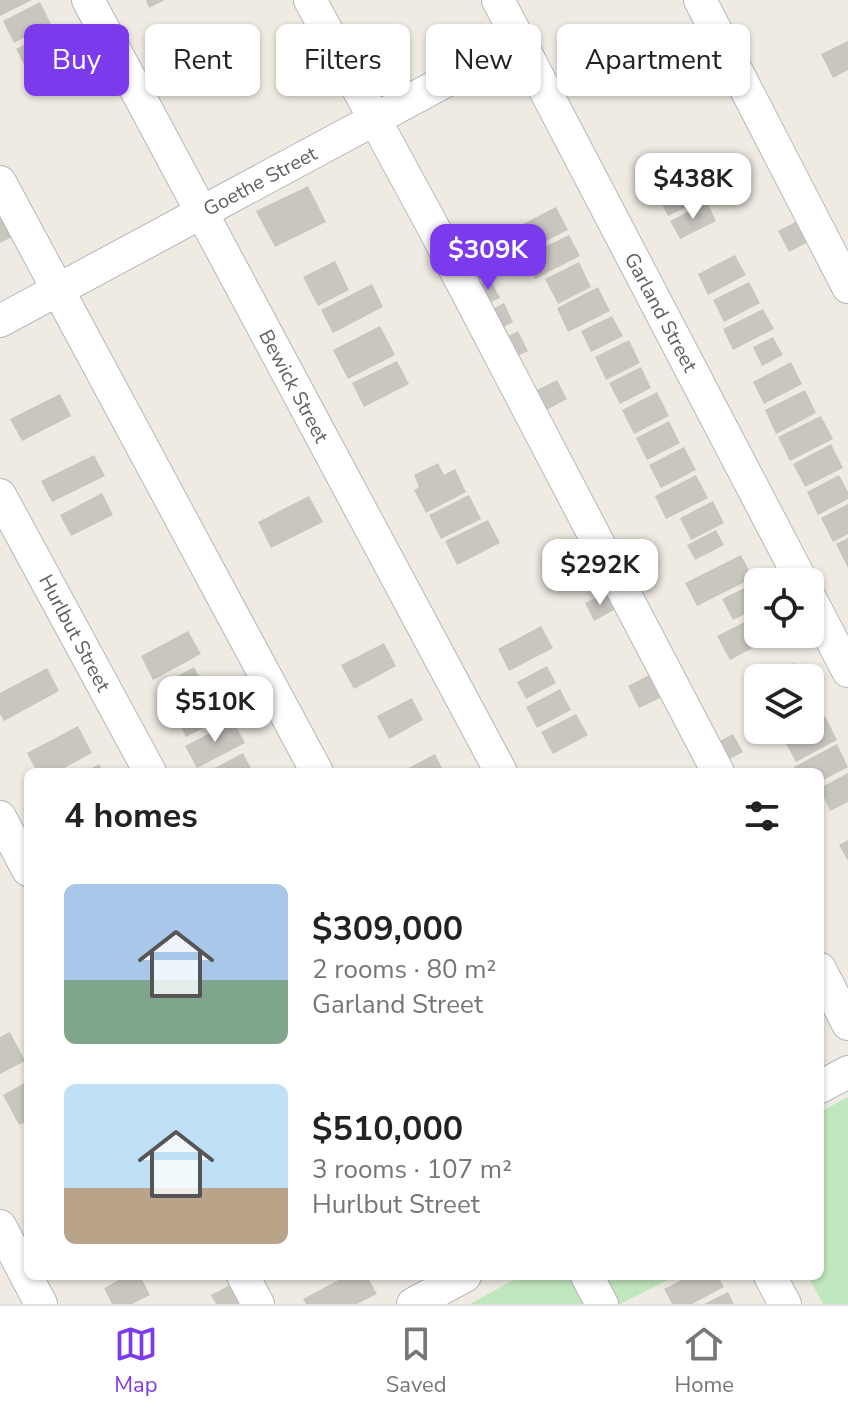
<!DOCTYPE html>
<meta charset="utf-8">
<style>
:root{--surface:#fff;--page:#f2f2f2;--text:#222;--muted:#767676;--line:#e0e0e0;--accent:#7c3aed}
body{margin:0;font-family:"Nunito Sans",sans-serif;background:var(--page);color:var(--text);height:100vh;display:flex;flex-direction:column;font-size:30px;white-space:nowrap}
*{box-sizing:border-box;margin:0}
p{font-size:26px;color:var(--muted)}
.icon{flex:none;width:44px;height:44px;fill:none;stroke:currentColor;stroke-width:2;stroke-linecap:round;stroke-linejoin:round}
.map{position:relative;flex:1;overflow:hidden}
.panel{position:absolute;left:24px;top:768px;width:800px;height:512px;display:flex;flex-direction:column;background:var(--surface);border-radius:12px;box-shadow:0 2px 6px #0004}
.panel>*{flex:none}
.guide{position:absolute;left:24px;top:24px;width:800px;height:72px;display:flex;gap:16px}
.buttons{position:absolute;left:744px;top:568px;display:grid;gap:16px}
.buttons a{display:grid;place-items:center;width:80px;height:80px;border-radius:12px;background:var(--surface);box-shadow:0 2px 6px #0004;font-size:40px}
.price{position:absolute;translate:-50% -68px;padding:0 18px;border-radius:16px;background:#fff;color:#222;font-size:26px;line-height:52px;filter:drop-shadow(0 2px 4px #0008)}
.price::after{content:'';position:absolute;left:50%;top:48px;width:24px;height:18px;margin-left:-12px;background:inherit;clip-path:polygon(0 0,100% 0,50% 100%)}
.price.on{background:var(--accent);color:#fff}
ul{padding:0;list-style:none}
li{display:flex;align-items:center;gap:24px;height:200px;padding:0 40px}
li span{display:grid;place-items:center;flex:none;width:224px;height:160px;border-radius:12px;color:#555}
li>.icon{margin-inline-start:auto}
span .icon{width:96px;height:96px;fill:#fffc;stroke-width:1}
li b{font-size:34px}
h2{display:flex;justify-content:space-between;align-items:center;height:96px;padding:0 40px;font-size:34px}
.tag{padding:0 28px;border-radius:12px;background:var(--surface);box-shadow:0 2px 6px #0004;font-size:28px;line-height:72px}
.tag.on{background:var(--accent);color:#fff}
.dock{display:flex;justify-content:space-around;align-items:center;height:112px;border-top:2px solid var(--line);background:var(--surface);font-size:22px;color:var(--muted)}
.dock a{display:grid;justify-items:center;gap:4px}
.dock .on{color:var(--accent)}
.map>svg:first-child{display:block}
.green{fill:#c1e7be}
.building{fill:#c9c6c0}
.lines{fill:none;stroke-linecap:round;stroke-linejoin:round}
.minor-casing{stroke:#b4b7bb;stroke-width:34}
.minor{stroke:#fff;stroke-width:32}
.labels{text-anchor:middle;stroke-width:7;stroke-linejoin:round;paint-order:stroke}
.street-label{font-size:20px;fill:#5b6064;stroke:#fff}
</style>
<div class="map">
<svg width="848" height="1304" viewBox="0 0 848 1304">
<rect width="100%" height="100%" fill="#efebe3"/>
<path class="green" d="M 848,1097 L 848,1304 L 823,1304 L 808,1276 L 820,1276 L 820,1112 Z
M 521,1276 L 571,1276 L 586,1304 L 470,1304 Z
M 595,1276 L 676,1276 L 620,1304 L 610,1304 Z"/>
<path class="building" d="M 0,0 L 32,0 L 0,16 Z
M 146,0 L 165,0 L 149,8 Z
M 40,2 L 51,24 L 14,43 L 3,21 Z
M 48,33 L 59,56 L 28,72 L 16,49 Z
M 848,41 L 848,70 L 833,78 L 821,54 Z
M 218,44 L 230,67 L 192,87 L 180,63 Z
M 672,153 L 683,176 L 654,191 L 643,168 Z
M 686,179 L 698,201 L 668,216 L 657,194 Z
M 308,186 L 326,222 L 275,247 L 256,211 Z
M 707,202 L 716,221 L 680,239 L 670,221 Z
M 556,207 L 568,230 L 524,252 L 513,229 Z
M 0,211 L 16,235 L 0,243 Z
M 801,219 L 812,240 L 789,252 L 778,231 Z
M 569,235 L 580,256 L 535,279 L 524,257 Z
M 479,255 L 488,274 L 473,282 L 463,263 Z
M 735,255 L 746,275 L 708,295 L 698,274 Z
M 335,261 L 349,290 L 318,306 L 303,277 Z
M 579,262 L 591,287 L 558,304 L 545,279 Z
M 490,279 L 500,298 L 485,305 L 476,286 Z
M 749,282 L 760,303 L 724,322 L 713,300 Z
M 372,284 L 383,307 L 333,333 L 321,310 Z
M 598,287 L 610,311 L 568,332 L 557,308 Z
M 504,303 L 513,322 L 495,332 L 485,313 Z
M 763,309 L 774,329 L 733,350 L 723,329 Z
M 612,316 L 623,336 L 591,352 L 581,331 Z
M 380,326 L 395,355 L 348,379 L 333,350 Z
M 518,331 L 528,351 L 511,359 L 501,340 Z
M 773,337 L 783,355 L 762,366 L 753,347 Z
M 629,340 L 640,363 L 606,380 L 595,357 Z
M 397,361 L 409,384 L 364,407 L 352,383 Z
M 791,362 L 802,384 L 764,404 L 753,382 Z
M 641,367 L 651,388 L 620,404 L 609,383 Z
M 557,380 L 567,399 L 539,414 L 529,394 Z
M 805,390 L 816,413 L 776,434 L 765,410 Z
M 657,392 L 669,416 L 634,434 L 622,410 Z
M 60,394 L 71,416 L 22,441 L 10,419 Z
M 821,416 L 833,439 L 790,461 L 778,437 Z
M 669,421 L 680,443 L 647,460 L 636,438 Z
M 831,444 L 843,468 L 805,487 L 793,464 Z
M 684,447 L 696,470 L 661,488 L 649,465 Z
M 94,455 L 105,476 L 52,502 L 41,481 Z
M 438,463 L 444,475 L 455,469 L 466,492 L 426,513 L 414,490 L 419,487 L 414,475 Z
M 696,475 L 708,498 L 666,519 L 655,496 Z
M 839,475 L 848,492 L 848,499 L 818,515 L 807,492 Z
M 102,493 L 113,515 L 71,536 L 60,515 Z
M 469,495 L 481,519 L 441,539 L 429,515 Z
M 309,496 L 323,522 L 271,548 L 258,522 Z
M 713,501 L 724,523 L 691,540 L 680,518 Z
M 848,504 L 848,534 L 833,542 L 821,518 Z
M 488,520 L 500,543 L 457,565 L 445,541 Z
M 716,530 L 724,545 L 695,560 L 687,545 Z
M 848,538 L 848,568 L 836,544 Z
M 637,541 L 647,560 L 625,571 L 616,552 Z
M 741,555 L 753,578 L 697,606 L 685,583 Z
M 755,583 L 758,589 L 758,608 L 733,620 L 722,599 Z
M 606,593 L 614,610 L 594,621 L 585,603 Z
M 758,615 L 758,634 L 779,634 L 730,660 L 717,636 Z
M 541,626 L 553,648 L 509,671 L 498,649 Z
M 188,631 L 201,654 L 153,680 L 141,656 Z
M 384,643 L 396,666 L 354,689 L 341,665 Z
M 794,663 L 802,678 L 766,678 Z
M 547,666 L 556,683 L 526,699 L 517,682 Z
M 194,667 L 206,691 L 173,708 L 161,685 Z
M 47,668 L 59,691 L 4,721 L 0,714 L 0,693 Z
M 649,675 L 660,698 L 639,708 L 628,686 Z
M 254,680 L 265,700 L 244,711 L 233,691 Z
M 560,689 L 571,710 L 537,728 L 526,707 Z
M 810,694 L 819,711 L 810,716 Z
M 412,698 L 423,720 L 389,739 L 377,716 Z
M 203,700 L 215,722 L 186,737 L 175,715 Z
M 576,714 L 588,735 L 553,754 L 541,732 Z
M 825,716 L 837,740 L 796,762 L 783,738 L 799,730 L 810,730 L 810,724 Z
M 233,721 L 245,743 L 197,768 L 185,746 Z
M 78,726 L 92,753 L 57,772 L 37,772 L 27,753 Z
M 733,734 L 743,752 L 726,761 L 716,743 Z
M 837,744 L 848,767 L 820,782 L 820,772 L 796,772 L 794,767 Z
M 243,753 L 253,772 L 207,772 Z
M 435,754 L 444,772 L 401,772 Z
M 99,764 L 103,772 L 85,772 Z
M 848,773 L 848,802 L 830,811 L 820,788 Z
M 848,840 L 848,861 L 839,845 Z
M 10,1032 L 25,1061 L 0,1074 L 0,1037 Z
M 28,1081 L 28,1121 L 19,1125 L 3,1095 Z
M 126,1276 L 140,1276 L 150,1295 L 132,1304 L 112,1304 L 104,1288 Z
M 346,1276 L 367,1276 L 377,1294 L 357,1304 L 306,1304 L 303,1299 Z
M 689,1276 L 718,1276 L 724,1287 L 692,1304 L 672,1304 L 664,1289 Z
M 230,1285 L 240,1304 L 216,1304 L 211,1295 Z
M 728,1292 L 734,1304 L 704,1304 Z"/>
<g class="lines">
<g class="minor-casing">
<path id="minor" d="M 88,0 L 501,772
M 310,0 L 432,225 L 718,772
M 498,0 L 802,582
M 700,0 L 848,287
M 0,182 L 317,772
M 0,321 L 520,41
M 0,495 L 150,772
M 810,598 L 848,671
M 0,817 L 28,870
M 820,969 L 848,1024
M 820,1087 L 848,1072
M 0,1226 L 41,1304
M 243,1276 L 258,1304
M 587,1276 L 602,1304
M 770,1276 L 785,1304
M 413,1304 L 465,1276"/>
</g>
<use href="#minor" class="minor"/>
</g>
<g class="labels">
<g class="street-label">
<text transform="translate(260 181) rotate(-28)" y="7">Goethe Street</text>
<text transform="translate(661 312) rotate(62)" y="7">Garland Street</text>
<text transform="translate(294 386) rotate(62)" y="7">Bewick Street</text>
<text transform="translate(75 633) rotate(62)" y="7">Hurlbut Street</text>
</g>
</g>
</svg>
<div class="buttons">
<a><svg class="icon" aria-label="locate" viewBox="0 0 24 24"><circle cx="12" cy="12" r="6"/><path d="M12 2v4M12 18v4M2 12h4M18 12h4"/></svg></a>
<a><svg class="icon" aria-label="layers" viewBox="0 0 24 24"><path d="M12 4l9 5-9 5-9-5zM3 14l9 5 9-5"/></svg></a>
</div>
<b class="price" style="left:693px;top:221px">$438K</b>
<b class="price on" style="left:488px;top:292px">$309K</b>
<b class="price" style="left:600px;top:607px">$292K</b>
<b class="price" style="left:215px;top:744px">$510K</b>
<div class="guide">
<a class="tag on">Buy</a>
<a class="tag">Rent</a>
<a class="tag">Filters</a>
<a class="tag">New</a>
<a class="tag">Apartment</a>
</div>
<section class="panel">
<h2>4 homes<svg class="icon" aria-label="filters" viewBox="0 0 24 24"><path d="M4 7h16M4 17h16"/><circle cx="9" cy="7" r="2"/><circle cx="15" cy="17" r="2"/></svg></h2>
<ul>
<li><span style="background:linear-gradient(#a9c7e8 60%,#7fa58c 0)"><svg class="icon" aria-label="home" viewBox="0 0 24 24"><path d="M3 11l9-7 9 7M6 9v11h12V9"/></svg></span><div><b>$309,000</b><p>2 rooms · 80 m²</p><p>Garland Street</p></div></li>
<li><span style="background:linear-gradient(#bfe0f5 65%,#b9a48a 0)"><svg class="icon" aria-label="home" viewBox="0 0 24 24"><path d="M3 11l9-7 9 7M6 9v11h12V9"/></svg></span><div><b>$510,000</b><p>3 rooms · 107 m²</p><p>Hurlbut Street</p></div></li>
</ul>
</section>
</div>
<nav class="dock">
<a class="on"><svg class="icon" aria-label="map" viewBox="0 0 24 24"><path d="M3 6l6-2 6 2 6-2v14l-6 2-6-2-6 2zM9 4v14M15 6v14"/></svg>Map</a>
<a><svg class="icon" aria-label="saved" viewBox="0 0 24 24"><path d="M7 4h10v16l-5-4-5 4z"/></svg>Saved</a>
<a><svg class="icon" aria-label="home" viewBox="0 0 24 24"><path d="M3 11l9-7 9 7M6 9v11h12V9"/></svg>Home</a>
</nav>
